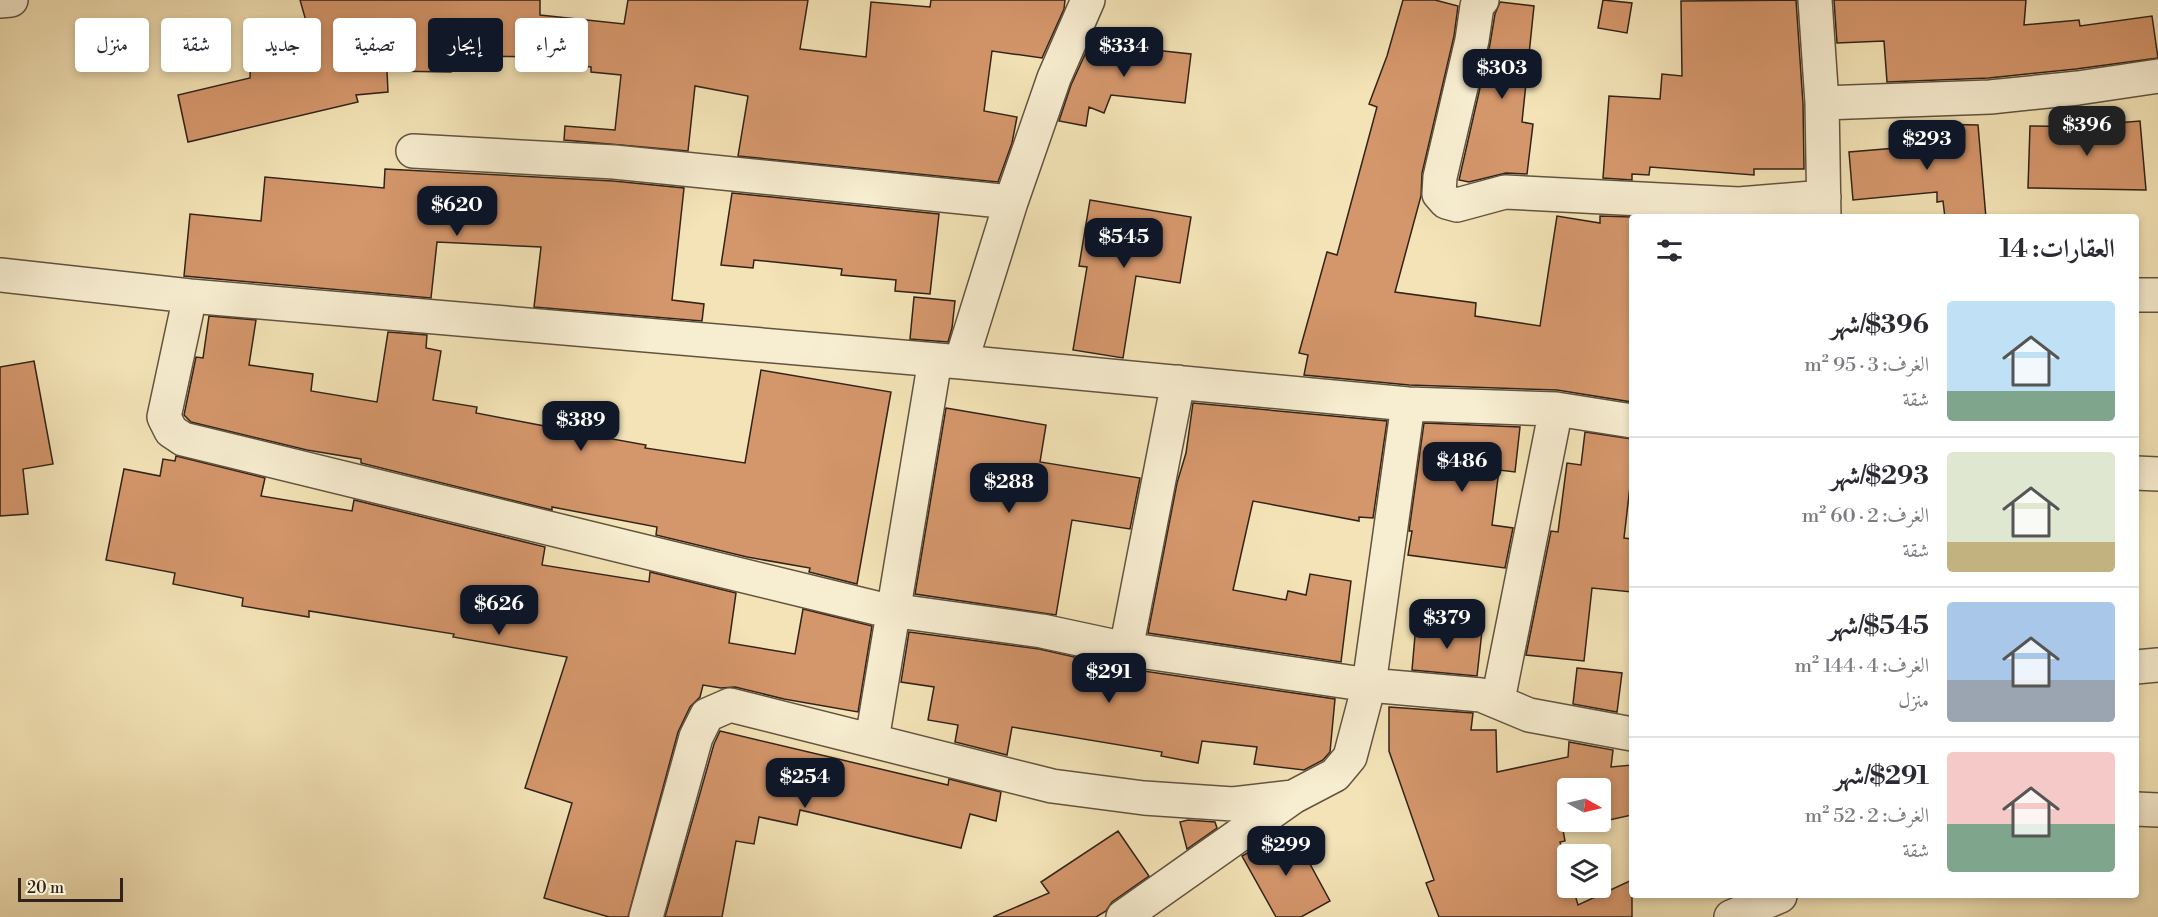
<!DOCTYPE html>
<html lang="ar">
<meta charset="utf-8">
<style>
:root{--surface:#fff;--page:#f7f7f7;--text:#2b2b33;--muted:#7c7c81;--line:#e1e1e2;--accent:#111827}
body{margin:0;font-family:"Libre Bodoni",Amiri,serif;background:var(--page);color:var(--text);direction:rtl;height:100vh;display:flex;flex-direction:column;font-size:22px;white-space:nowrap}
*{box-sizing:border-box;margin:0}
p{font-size:20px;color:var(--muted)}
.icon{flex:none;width:33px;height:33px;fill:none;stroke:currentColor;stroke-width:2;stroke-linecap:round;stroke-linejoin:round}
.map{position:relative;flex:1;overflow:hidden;direction:ltr}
.details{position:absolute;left:1629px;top:214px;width:510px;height:684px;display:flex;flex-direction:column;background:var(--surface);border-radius:6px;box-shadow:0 3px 9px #0003;direction:rtl}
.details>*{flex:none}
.banner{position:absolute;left:18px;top:18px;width:570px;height:54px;direction:rtl;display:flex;gap:12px}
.needle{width:39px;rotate:98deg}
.buttons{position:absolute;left:1557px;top:778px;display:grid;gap:12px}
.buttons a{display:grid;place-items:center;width:54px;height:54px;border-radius:6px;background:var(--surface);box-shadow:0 3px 9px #0003;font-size:30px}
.scale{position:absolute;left:18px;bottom:15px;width:105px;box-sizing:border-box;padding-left:6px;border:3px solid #312319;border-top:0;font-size:16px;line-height:21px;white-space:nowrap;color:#312319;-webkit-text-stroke:4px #f7edd0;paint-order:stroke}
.price{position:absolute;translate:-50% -51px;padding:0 14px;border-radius:12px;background:var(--accent);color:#fff;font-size:20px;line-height:39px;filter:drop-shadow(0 2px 3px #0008)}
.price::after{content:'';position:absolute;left:50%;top:36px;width:18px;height:14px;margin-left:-9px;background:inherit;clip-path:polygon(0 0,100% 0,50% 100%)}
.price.on{background:#222;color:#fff}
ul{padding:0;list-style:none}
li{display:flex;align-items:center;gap:18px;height:150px;padding:0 24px}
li+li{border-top:2px solid var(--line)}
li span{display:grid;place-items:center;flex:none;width:168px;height:120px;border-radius:6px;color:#555}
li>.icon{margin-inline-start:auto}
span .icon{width:72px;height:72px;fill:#fffc;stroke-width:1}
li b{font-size:26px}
h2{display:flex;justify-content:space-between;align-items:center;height:72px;padding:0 24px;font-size:26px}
.tag{padding:0 21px;border-radius:6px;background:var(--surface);box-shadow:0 3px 9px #0003;font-size:21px;line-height:54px}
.tag.on{background:var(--accent);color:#fff}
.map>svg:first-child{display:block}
.building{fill:#d4966b;stroke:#312319;stroke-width:1.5}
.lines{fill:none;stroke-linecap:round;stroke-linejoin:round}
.minor-casing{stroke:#625340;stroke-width:36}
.minor{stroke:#f7edd0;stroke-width:33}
</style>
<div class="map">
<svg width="2158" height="917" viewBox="0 0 2158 917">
<rect width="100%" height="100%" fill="#f3e3b6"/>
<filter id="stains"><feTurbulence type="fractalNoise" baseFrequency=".00333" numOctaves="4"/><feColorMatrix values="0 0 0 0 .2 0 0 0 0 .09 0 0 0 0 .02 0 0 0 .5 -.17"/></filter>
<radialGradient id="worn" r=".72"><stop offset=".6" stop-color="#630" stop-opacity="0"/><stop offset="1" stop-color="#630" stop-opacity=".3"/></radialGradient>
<path class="building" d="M 300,0 L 540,0 L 540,15 L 624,24 L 628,0 L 808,0 L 800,49 L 866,57 L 871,2 L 930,7 L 931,0 L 1065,0 L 1064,9 L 1042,58 L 992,51 L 984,111 L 1017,117 L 1012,143 L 998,182 L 738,156 L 748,96 L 695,86 L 688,151 L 564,140 L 565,126 L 615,130 L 621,75 L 591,72 L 591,67 L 550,62 L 550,57 L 451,56 L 451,72 L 387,71 L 388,92 L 356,95 L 358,102 L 188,142 L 178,95 L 250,78 L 252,19 L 306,21 Z
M 1403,0 L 1435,0 L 1458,6 L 1454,36 L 1422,173 L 1421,196 L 1395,292 L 1476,303 L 1475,316 L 1540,326 L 1557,216 L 1600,223 L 1600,216 L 1632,217 L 1632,402 L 1557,390 L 1409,385 L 1304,375 L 1308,355 L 1299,353 L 1327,252 L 1337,255 L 1377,107 L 1369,104 L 1387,56 Z
M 1603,0 L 1632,3 L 1627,33 L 1598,28 Z
M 1796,0 L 1803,104 L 1804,169 L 1754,169 L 1754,175 L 1650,167 L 1649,175 L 1632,174 L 1632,180 L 1603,178 L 1609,96 L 1660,99 L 1662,74 L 1682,76 L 1681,1 Z
M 1834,0 L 2026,0 L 2024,25 L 2079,20 L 2080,26 L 2152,16 L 2158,58 L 2076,69 L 1989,78 L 1887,82 L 1884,41 L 1837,43 Z
M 1500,2 L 1534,6 L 1522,122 L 1533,124 L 1527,174 L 1506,173 L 1469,182 L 1459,180 L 1490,44 L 1495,14 Z
M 1093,37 L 1145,49 L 1191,54 L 1185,103 L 1111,95 L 1104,113 L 1089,107 L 1086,126 L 1059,121 L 1071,85 Z
M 2140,121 L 2146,190 L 2028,188 L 2030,126 L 2104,127 L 2104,124 Z
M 1930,124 L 1978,125 L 1986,218 L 1945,218 L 1943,201 L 1937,202 L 1937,192 L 1853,200 L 1849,152 L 1932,145 Z
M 385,169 L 613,181 L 684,188 L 672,300 L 704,304 L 702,321 L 534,307 L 541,247 L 437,242 L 431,298 L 184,276 L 190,214 L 261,221 L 265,177 L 384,188 Z
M 732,193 L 939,214 L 930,294 L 895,291 L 896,280 L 841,275 L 842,269 L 754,260 L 753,268 L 721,265 Z
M 1090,200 L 1191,217 L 1180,283 L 1136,276 L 1123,358 L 1073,350 L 1087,267 L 1079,266 Z
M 914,297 L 955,301 L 952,328 L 948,342 L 910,339 Z
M 209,316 L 256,320 L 249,365 L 313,374 L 311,391 L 377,402 L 388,332 L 427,335 L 426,348 L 441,351 L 433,400 L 477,407 L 476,413 L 550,427 L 553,410 L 582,415 L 579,433 L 646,445 L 645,448 L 745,463 L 761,370 L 891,392 L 857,584 L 809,572 L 810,568 L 747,557 L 656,535 L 657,527 L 552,507 L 552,510 L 361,463 L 361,459 L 307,450 L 191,422 L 184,415 L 196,357 L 203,358 Z
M 34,361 L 53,464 L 23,469 L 28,514 L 0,516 L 0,367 Z
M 1193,403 L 1387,421 L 1373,518 L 1359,517 L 1359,521 L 1253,501 L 1233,590 L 1286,600 L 1288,591 L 1306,595 L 1310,574 L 1351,581 L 1341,662 L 1148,633 L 1177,483 L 1186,453 Z
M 946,408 L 1046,425 L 1040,462 L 1140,478 L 1130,529 L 1072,520 L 1056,615 L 915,594 Z
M 1424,423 L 1520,427 L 1515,472 L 1499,470 L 1492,525 L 1513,528 L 1505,568 L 1408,555 L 1412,531 L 1409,531 Z
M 1585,432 L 1632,439 L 1632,469 L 1624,538 L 1632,539 L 1632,592 L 1592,588 L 1584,661 L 1526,655 L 1551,531 L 1558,532 L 1567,463 L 1581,465 Z
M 176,456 L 265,478 L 261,496 L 352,511 L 354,500 L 545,547 L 542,565 L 649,582 L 650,572 L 736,593 L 729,643 L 795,654 L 803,609 L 872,626 L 858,712 L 784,699 L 735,687 L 721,688 L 703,685 L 700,697 L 690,707 L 678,732 L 628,917 L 609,917 L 544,898 L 572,803 L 525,788 L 567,657 L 453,637 L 454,634 L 309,611 L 309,617 L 242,606 L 243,598 L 173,584 L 175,573 L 106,560 L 124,469 L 160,476 L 163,459 L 175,461 Z
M 1416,624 L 1482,631 L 1477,676 L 1412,670 Z
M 909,632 L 1039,649 L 1123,668 L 1335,699 L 1330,752 L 1323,760 L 1304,770 L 1254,764 L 1257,747 L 1202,741 L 1198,763 L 1161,756 L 1162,752 L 1012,727 L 1007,755 L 955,742 L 958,725 L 928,720 L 934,687 L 901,682 Z
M 1577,668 L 1622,673 L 1617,712 L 1573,704 Z
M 1389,707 L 1473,713 L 1471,730 L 1496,730 L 1497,772 L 1568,757 L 1569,742 L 1613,750 L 1611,767 L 1632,765 L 1632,815 L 1600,822 L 1600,789 L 1568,789 L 1568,822 L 1599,822 L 1563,830 L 1565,841 L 1560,842 L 1568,867 L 1568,888 L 1573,888 L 1578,905 L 1632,880 L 1632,917 L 1439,917 L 1426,883 L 1434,880 L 1389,751 Z
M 720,731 L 948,785 L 949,779 L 1001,792 L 996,821 L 970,814 L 961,848 L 800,810 L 797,825 L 759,817 L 754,844 L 736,841 L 722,917 L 665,917 L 714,744 Z
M 1188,820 L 1215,822 L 1217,828 L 1187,849 L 1180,822 Z
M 1291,829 L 1330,901 L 1301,917 L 1276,917 L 1242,856 Z
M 1118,831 L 1149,876 L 1112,902 L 1106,911 L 1096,917 L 993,917 L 1049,893 L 1041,882 Z"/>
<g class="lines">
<g class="minor-casing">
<path id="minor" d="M 1482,0 L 1477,6 L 1472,40 L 1440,177 L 1439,194 L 1446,202 L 1457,205 L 1505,192 L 1739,204 L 1824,197
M 1815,0 L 1822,103 L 1824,218
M 0,1 L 11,0
M 1822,103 L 1990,97 L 2078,88 L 2158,76
M 413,151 L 614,162 L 1011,202
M 0,275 L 190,296 L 961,362 L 1408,404 L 1556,409 L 1632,421
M 2136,295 L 2158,295
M 190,296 L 164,417 L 171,431 L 183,439 L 876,608 L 1042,631 L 1126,649 L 1369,685 L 1481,695 L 1529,715 L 1632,734
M 961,362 L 1011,202 L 1054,78 L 1088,0
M 2136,473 L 2158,474
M 1126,649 L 1178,382
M 2136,667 L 2158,665
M 1498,700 L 1556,409
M 872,740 L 935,360
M 2136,809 L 2158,810
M 646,917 L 696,737 L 707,715 L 730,705 L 1052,786 L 1144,798 L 1233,804 L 1293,797
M 1123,917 L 1293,797 L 1335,775 L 1350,757 L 1369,685 L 1408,404
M 1731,917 L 1780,896"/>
</g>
<use href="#minor" class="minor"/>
</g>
<rect width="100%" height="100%" filter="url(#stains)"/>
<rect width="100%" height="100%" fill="url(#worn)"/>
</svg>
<div class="buttons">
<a><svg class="needle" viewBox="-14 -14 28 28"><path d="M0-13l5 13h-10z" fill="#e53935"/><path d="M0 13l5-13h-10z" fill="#7c7c81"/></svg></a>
<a><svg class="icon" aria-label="layers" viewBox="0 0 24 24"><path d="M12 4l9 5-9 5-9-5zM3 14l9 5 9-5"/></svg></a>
</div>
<div class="scale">20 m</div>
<b class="price" style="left:1124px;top:78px">$334</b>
<b class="price" style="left:1502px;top:100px">$303</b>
<b class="price on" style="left:2087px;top:157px">$396</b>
<b class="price" style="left:1927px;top:171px">$293</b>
<b class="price" style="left:457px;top:237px">$620</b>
<b class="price" style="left:1124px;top:269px">$545</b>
<b class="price" style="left:581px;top:452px">$389</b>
<b class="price" style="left:1462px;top:493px">$486</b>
<b class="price" style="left:1009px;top:514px">$288</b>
<b class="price" style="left:499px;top:636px">$626</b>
<b class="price" style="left:1447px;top:650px">$379</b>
<b class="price" style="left:1109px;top:704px">$291</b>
<b class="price" style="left:805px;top:809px">$254</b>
<b class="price" style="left:1286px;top:877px">$299</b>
<div class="banner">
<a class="tag">شراء</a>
<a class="tag on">إيجار</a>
<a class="tag">تصفية</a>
<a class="tag">جديد</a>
<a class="tag">شقة</a>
<a class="tag">منزل</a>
</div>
<section class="details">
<h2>العقارات: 14<svg class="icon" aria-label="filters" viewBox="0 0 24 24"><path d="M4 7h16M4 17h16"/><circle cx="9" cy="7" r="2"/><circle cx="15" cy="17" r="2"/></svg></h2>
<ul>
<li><span style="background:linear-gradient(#bfe0f5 75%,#7fa58c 0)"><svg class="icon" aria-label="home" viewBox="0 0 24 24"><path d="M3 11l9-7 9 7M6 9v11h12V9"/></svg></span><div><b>$396/شهر</b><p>الغرف: 3 · 95 m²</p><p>شقة</p></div></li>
<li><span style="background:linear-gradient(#dfe7d0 75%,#c2b280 0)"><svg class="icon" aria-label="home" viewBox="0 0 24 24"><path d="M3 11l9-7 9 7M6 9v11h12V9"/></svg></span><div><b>$293/شهر</b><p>الغرف: 2 · 60 m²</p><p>شقة</p></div></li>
<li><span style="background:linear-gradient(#a9c7e8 65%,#9aa5b1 0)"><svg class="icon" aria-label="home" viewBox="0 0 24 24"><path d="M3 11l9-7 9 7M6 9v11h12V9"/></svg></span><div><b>$545/شهر</b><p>الغرف: 4 · 144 m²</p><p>منزل</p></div></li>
<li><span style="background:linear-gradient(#f6c9c9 60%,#7fa58c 0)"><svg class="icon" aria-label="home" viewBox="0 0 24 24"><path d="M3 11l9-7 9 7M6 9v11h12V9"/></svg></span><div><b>$291/شهر</b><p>الغرف: 2 · 52 m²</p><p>شقة</p></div></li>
</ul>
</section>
</div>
